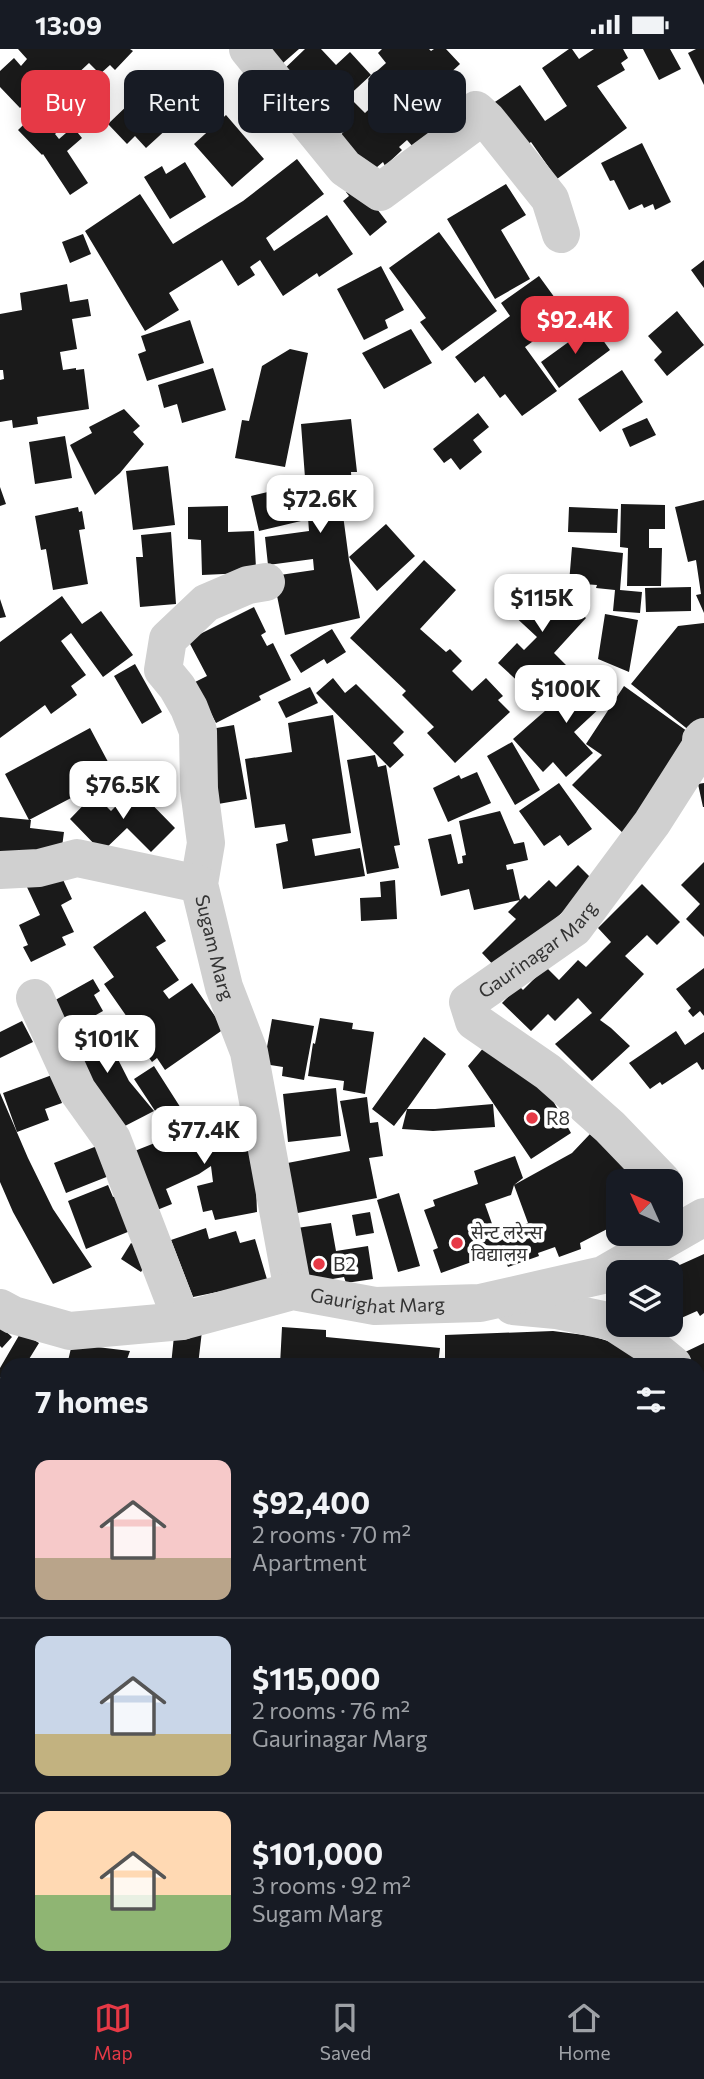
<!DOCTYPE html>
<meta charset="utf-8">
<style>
:root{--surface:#171b24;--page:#20242c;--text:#f1f3f6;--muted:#9ea1a6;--line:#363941;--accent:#e63946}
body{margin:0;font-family:Commissioner,"Noto Sans Devanagari",sans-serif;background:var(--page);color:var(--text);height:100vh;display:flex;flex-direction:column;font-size:26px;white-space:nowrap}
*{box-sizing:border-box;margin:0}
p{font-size:23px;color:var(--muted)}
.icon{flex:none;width:38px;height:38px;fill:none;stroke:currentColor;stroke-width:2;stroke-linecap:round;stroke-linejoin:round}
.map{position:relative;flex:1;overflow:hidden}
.side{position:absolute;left:0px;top:1309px;width:705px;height:623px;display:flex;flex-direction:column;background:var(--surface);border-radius:21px 21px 0 0;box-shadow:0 4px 18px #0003}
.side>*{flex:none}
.guide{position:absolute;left:21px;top:21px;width:663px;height:63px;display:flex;gap:14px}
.needle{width:46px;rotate:315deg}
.buttons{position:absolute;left:606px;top:1120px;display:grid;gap:14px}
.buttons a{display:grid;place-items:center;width:77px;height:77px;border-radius:14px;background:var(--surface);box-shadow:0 4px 18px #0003;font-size:35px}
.price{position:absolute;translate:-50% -60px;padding:0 16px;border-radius:14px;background:#fff;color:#222;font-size:23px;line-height:46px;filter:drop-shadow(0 2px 4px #0008)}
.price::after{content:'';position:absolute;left:50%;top:42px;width:21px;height:16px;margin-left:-10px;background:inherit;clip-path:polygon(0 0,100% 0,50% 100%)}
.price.selected{background:var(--accent);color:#fff}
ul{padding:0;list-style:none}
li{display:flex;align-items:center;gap:21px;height:175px;padding:0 35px}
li+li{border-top:2px solid var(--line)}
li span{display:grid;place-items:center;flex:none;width:196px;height:140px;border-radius:14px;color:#555}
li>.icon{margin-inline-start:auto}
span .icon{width:84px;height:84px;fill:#fffc;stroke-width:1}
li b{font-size:30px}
h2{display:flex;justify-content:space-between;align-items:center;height:84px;padding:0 35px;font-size:30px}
.pill{padding:0 24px;border-radius:14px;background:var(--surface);box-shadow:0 4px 18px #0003;font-size:24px;line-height:63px}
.pill.selected{background:var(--accent);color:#fff}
.status{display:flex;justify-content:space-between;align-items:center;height:49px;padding:0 35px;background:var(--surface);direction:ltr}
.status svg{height:19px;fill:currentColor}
.dock{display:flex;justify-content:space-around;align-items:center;height:98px;border-top:2px solid var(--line);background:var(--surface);font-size:19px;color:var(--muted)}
.dock a{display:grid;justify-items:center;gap:4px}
.dock .selected{color:var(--accent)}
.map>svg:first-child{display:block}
.building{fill:#1a1a1a;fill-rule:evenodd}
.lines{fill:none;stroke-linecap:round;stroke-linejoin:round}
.minor{stroke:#d0d0d0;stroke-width:38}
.poi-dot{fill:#e63946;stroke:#fff;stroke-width:2.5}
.labels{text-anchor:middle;stroke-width:7;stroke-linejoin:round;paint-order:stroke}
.street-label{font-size:19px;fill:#333;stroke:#fff}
.poi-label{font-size:19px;fill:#333;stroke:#fff;text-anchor:start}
</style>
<div class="status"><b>13:09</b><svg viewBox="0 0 49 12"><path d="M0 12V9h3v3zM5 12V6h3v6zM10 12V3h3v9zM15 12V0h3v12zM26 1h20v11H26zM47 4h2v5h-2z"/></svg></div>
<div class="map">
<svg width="704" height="1932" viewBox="0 0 704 1932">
<rect width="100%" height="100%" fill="#fff"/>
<path class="building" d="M 18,0 L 130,0 L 133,2 L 115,21 L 110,16 L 100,25 L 89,14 L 74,28 L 93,49 L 55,85 L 59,90 L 73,78 L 82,89 L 67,102 L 88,134 L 70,146 L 43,105 L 42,106 L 18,81 L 59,42 L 49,32 L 20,59 L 0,38 L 0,22 L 14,9 L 21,17 L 27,10 Z
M 256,0 L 299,0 L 275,21 Z
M 305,0 L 321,0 L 336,16 L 350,3 L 371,26 L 317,76 L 278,26 Z
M 382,0 L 429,0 L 431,2 L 434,0 L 446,0 L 460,15 L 403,68 L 408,74 L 424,59 L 440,75 L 414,99 L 407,91 L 399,98 L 402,101 L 385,117 L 383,113 L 370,124 L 337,89 L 348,79 L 333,65 L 350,49 L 365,64 L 383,47 L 368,30 L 386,14 L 378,4 Z
M 569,0 L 572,0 L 579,10 L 594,0 L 623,0 L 628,9 L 621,14 L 625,21 L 597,37 L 627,79 L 557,130 L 531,93 L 516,103 L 486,59 L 520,36 L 545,72 L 567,57 L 542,19 Z
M 643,0 L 670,0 L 681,20 L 659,31 Z
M 696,0 L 704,0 L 704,36 L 688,4 Z
M 165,34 L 179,49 L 171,56 L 181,67 L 146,99 L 135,87 L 127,95 L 108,75 L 133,51 L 139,58 Z
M 226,66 L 264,110 L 232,138 L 194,95 Z
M 642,94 L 671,153 L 655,161 L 653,155 L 644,159 L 642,155 L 629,161 L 614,131 L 610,132 L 601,114 Z
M 297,110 L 324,145 L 266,189 L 274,202 L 327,166 L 353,205 L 319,228 L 317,224 L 283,247 L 260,211 L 250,218 L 255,226 L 238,237 L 222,211 L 169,244 L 179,261 L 145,282 L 85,182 L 140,145 L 173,195 L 243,152 Z
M 185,113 L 206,148 L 170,170 L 144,128 L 162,117 L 166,125 Z
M 357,134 L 387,173 L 370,187 L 343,152 L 349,147 L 346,143 Z
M 506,135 L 526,166 L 501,181 L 530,230 L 495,250 L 447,170 Z
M 439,183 L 497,262 L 442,302 L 420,273 L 426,269 L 389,219 Z
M 83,185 L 91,205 L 70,214 L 62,193 Z
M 704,211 L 704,239 L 691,221 Z
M 381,217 L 404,261 L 385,271 L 388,279 L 364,291 L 337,240 Z
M 539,227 L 568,267 L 525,298 L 557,342 L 522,367 L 505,345 L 500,349 L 484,327 L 475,334 L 455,308 L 510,267 L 501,254 Z
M 67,235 L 70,253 L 88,250 L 91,267 L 72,270 L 77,300 L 60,303 L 63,321 L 76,319 L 76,321 L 84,320 L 89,360 L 37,368 L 38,375 L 13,379 L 12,371 L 0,373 L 0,331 L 4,330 L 3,321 L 0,321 L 0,265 L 22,261 L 20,244 Z
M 677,262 L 704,296 L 667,327 L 654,311 L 662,303 L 648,287 Z
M 190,271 L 204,314 L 147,332 L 138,305 L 146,302 L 141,287 Z
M 592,276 L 610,301 L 559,339 L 541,313 Z
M 411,280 L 432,314 L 384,340 L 362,304 Z
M 290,300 L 308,304 L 285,418 L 235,409 L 242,371 L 249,372 L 262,317 Z
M 213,319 L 226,361 L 182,374 L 177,355 L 164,359 L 158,336 Z
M 622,321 L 643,353 L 600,383 L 578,350 Z
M 124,360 L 140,377 L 133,383 L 144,395 L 120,424 L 95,446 L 70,396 L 92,384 L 89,378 Z
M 478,364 L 489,378 L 473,391 L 482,403 L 460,421 L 451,409 L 444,414 L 433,400 Z
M 647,369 L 656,386 L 630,398 L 622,380 Z
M 351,370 L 357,423 L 351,423 L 353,454 L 343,455 L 343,466 L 349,511 L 360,569 L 285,586 L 273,527 L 314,521 L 313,510 L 268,516 L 265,488 L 309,482 L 301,375 Z
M 65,387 L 72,429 L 35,435 L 29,393 Z
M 168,417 L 175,476 L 133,481 L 126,422 Z
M 293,437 L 301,472 L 259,482 L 251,447 Z
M 0,438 L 6,455 L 0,457 Z
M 704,451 L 704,564 L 696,546 L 701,545 L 696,511 L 688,513 L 675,458 Z
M 621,455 L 665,456 L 665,480 L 649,480 L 649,499 L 662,499 L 661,537 L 627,537 L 628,499 L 620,498 Z
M 228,457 L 228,483 L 254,482 L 256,519 L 245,524 L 202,526 L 201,491 L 188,490 L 188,458 Z
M 78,458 L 79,463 L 82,462 L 85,480 L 79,481 L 88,535 L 53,541 L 46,500 L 41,501 L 35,467 Z
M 569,458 L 618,460 L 617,484 L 568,483 Z
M 386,475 L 415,507 L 377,542 L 349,508 Z
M 171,483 L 176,555 L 140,558 L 136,508 L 143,508 L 141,486 Z
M 572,498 L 623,504 L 620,541 L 642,543 L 640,564 L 613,562 L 615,541 L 596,539 L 597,536 L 569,534 Z
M 424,511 L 456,541 L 420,580 L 446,603 L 450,600 L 462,612 L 452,622 L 472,642 L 486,629 L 503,647 L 498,651 L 510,663 L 455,714 L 427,684 L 434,678 L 402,646 L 406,642 L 350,589 Z
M 543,528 L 586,569 L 554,604 L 566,616 L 547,636 L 537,626 L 525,639 L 498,614 L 517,594 L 524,601 L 537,588 L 510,563 Z
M 691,538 L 691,562 L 646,563 L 645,539 Z
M 62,547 L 82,575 L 101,562 L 133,606 L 103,628 L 71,584 L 61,592 L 86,626 L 71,637 L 77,646 L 51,665 L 45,656 L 0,689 L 0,593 Z
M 0,550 L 6,568 L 0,569 Z
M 254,558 L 266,583 L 261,586 L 267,597 L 273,594 L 291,631 L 259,647 L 261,651 L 216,674 L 195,633 L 207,627 L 188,591 Z
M 605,565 L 638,571 L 629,623 L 598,610 Z
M 704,574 L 704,675 L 695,686 L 631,635 L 678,577 Z
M 332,580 L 346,603 L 327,615 L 324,610 L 301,624 L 290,606 Z
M 135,615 L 162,663 L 142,675 L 114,627 Z
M 595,618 L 617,643 L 574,683 L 593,704 L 566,728 L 553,713 L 543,723 L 513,690 Z
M 333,629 L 345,644 L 356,635 L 404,683 L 393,694 L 404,706 L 390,719 L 316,644 Z
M 624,637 L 698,690 L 625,786 L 572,736 L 602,706 L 586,695 Z
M 310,638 L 318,654 L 286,669 L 278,653 Z
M 333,666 L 351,784 L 312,790 L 315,807 L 360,799 L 365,827 L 283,840 L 276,795 L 288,792 L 285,775 L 255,779 L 245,710 L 292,703 L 288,674 Z
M 234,676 L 247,750 L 218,755 L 205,681 Z
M 90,679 L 115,726 L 29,771 L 5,725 Z
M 512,693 L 540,741 L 515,756 L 487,707 Z
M 375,706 L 378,718 L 386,716 L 400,796 L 394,797 L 399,819 L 367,825 L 347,711 Z
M 477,723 L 491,754 L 448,773 L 433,739 L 459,726 L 461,730 Z
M 559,734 L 592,780 L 568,797 L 560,786 L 544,797 L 519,762 Z
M 704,734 L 704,758 L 703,758 L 698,735 Z
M 135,738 L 175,779 L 151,803 L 127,779 L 102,803 L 70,770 L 94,745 L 111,762 Z
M 500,762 L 514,795 L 524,793 L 528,811 L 506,816 L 507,821 L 513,820 L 520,851 L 474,861 L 469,840 L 441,847 L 428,790 L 451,785 L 458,815 L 463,814 L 462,807 L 466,806 L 459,772 Z
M 0,768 L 31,771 L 30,779 L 64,783 L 60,813 L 0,809 Z
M 704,813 L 704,888 L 686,870 L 700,855 L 681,836 Z
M 578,816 L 595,833 L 499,922 L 482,904 L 516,870 L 508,863 L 525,846 L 529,850 L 549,831 L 556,838 Z
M 58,820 L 72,850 L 61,856 L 74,883 L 62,888 L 66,896 L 31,913 L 23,898 L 28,896 L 19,876 L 40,866 L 26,836 Z
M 395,831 L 397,870 L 361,872 L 360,849 L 381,848 L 380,833 Z
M 642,835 L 680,873 L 657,896 L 647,886 L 625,907 L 644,925 L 600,971 L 611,979 L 630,997 L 592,1032 L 555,995 L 592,964 L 578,949 L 555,972 L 548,965 L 531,982 L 502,954 L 519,937 L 523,941 L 546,918 L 559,931 L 578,911 L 586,918 L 611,893 L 598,879 Z
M 145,862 L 166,892 L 156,898 L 179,931 L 163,942 L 169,950 L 192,934 L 224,980 L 165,1021 L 157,1009 L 152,1013 L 122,971 L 127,968 L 104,935 L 114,928 L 93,898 Z
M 704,919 L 704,967 L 700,962 L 693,968 L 688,962 L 691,959 L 676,940 Z
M 93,930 L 100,942 L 94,946 L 103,962 L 57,988 L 41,959 Z
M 320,969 L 353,974 L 352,980 L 374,983 L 365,1045 L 343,1041 L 344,1032 L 308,1027 L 313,994 L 315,995 Z
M 272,970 L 314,977 L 304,1031 L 282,1027 L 283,1018 L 264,1015 Z
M 22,972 L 33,993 L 0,1009 L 0,983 Z
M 100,975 L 129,1032 L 154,1062 L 123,1078 L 60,996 Z
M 676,982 L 685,996 L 704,983 L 704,1020 L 702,1021 L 697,1013 L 662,1036 L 660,1033 L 650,1040 L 629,1014 Z
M 424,988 L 446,1005 L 407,1060 L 435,1060 L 493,1055 L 495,1078 L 433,1082 L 402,1080 L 407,1060 L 394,1077 L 372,1060 Z
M 485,997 L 537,1023 L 571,1084 L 531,1110 L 468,1017 Z
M 154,1017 L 184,1064 L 165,1077 L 134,1030 Z
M 52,1026 L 62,1054 L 45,1060 L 49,1071 L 17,1083 L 3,1044 Z
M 336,1039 L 341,1087 L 288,1093 L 283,1045 Z
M 0,1044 L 28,1109 L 53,1160 L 92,1218 L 53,1235 L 13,1163 L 0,1133 Z
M 367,1048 L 370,1074 L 378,1073 L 383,1107 L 369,1109 L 377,1149 L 287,1166 L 277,1116 L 350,1102 L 340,1052 Z
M 241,1060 L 256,1138 L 257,1163 L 215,1171 L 212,1161 L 203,1163 L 197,1137 L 213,1133 L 211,1117 L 199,1125 L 166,1140 L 172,1155 L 157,1161 L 132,1103 Z
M 590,1085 L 629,1117 L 637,1132 L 618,1132 L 618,1181 L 615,1176 L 580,1194 L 581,1200 L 559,1208 L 555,1198 L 538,1204 L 539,1207 L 508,1218 L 502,1202 L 441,1224 L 433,1201 L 438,1199 L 424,1161 L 435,1157 L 433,1151 L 478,1135 L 474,1122 L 515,1107 L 523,1129 L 514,1136 L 572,1104 ZM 514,1136 L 528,1174 L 496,1186 L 485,1155 L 511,1146 Z
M 102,1095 L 114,1125 L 66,1144 L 54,1114 Z
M 108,1136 L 113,1148 L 124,1144 L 135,1180 L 86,1200 L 68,1152 Z
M 399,1144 L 420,1217 L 398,1223 L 377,1151 Z
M 370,1163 L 374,1184 L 356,1187 L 352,1166 Z
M 331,1174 L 336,1202 L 368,1197 L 373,1230 L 346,1234 L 344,1228 L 298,1236 L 290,1180 Z
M 206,1179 L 209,1190 L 236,1182 L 240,1194 L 255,1190 L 269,1237 L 227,1241 L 193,1248 L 171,1191 Z
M 131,1194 L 151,1207 L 141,1223 L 121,1210 Z
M 704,1205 L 704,1264 L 700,1267 L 697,1262 L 670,1274 L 670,1223 L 660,1222 L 673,1219 Z
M 618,1234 L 618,1257 L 613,1254 L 613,1235 Z
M 0,1277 L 12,1288 L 2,1299 L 0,1297 Z
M 282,1278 L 326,1281 L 326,1288 L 440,1299 L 438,1316 L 280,1316 Z
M 202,1282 L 198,1316 L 171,1316 L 174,1287 Z
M 553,1282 L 592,1287 L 630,1299 L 659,1316 L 445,1316 L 445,1286 Z
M 21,1283 L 39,1294 L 26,1315 L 19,1312 L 16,1316 L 7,1316 L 7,1332 L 0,1328 L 0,1319 Z
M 704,1294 L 704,1353 L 698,1341 L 698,1316 L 686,1316 L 681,1305 Z
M 72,1295 L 130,1302 L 125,1316 L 67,1316 Z
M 36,1309 L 49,1316 L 32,1316 Z
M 4,1345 L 7,1347 L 7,1415 L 0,1416 L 0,1353 Z
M 698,1374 L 704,1383 L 704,1427 L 698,1431 Z
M 0,1432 L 7,1438 L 7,1465 L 0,1473 Z
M 0,1491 L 7,1496 L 7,1602 L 0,1607 Z
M 704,1610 L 704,1659 L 702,1660 L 698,1653 L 698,1613 Z
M 7,1631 L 7,1689 L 2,1692 L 0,1690 L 0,1655 L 3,1652 L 0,1649 L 0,1637 Z
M 704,1668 L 704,1718 L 698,1709 L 698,1672 Z
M 0,1695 L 7,1703 L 7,1772 L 0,1764 Z
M 704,1800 L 704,1824 L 698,1815 L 698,1804 Z
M 7,1801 L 7,1846 L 0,1853 L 0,1808 Z
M 704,1824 L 704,1874 L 698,1878 L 698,1828 Z
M 52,1925 L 110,1925 L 116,1932 L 58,1932 Z
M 177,1925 L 244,1925 L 250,1932 L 180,1932 L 176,1926 Z
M 297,1925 L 341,1925 L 346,1930 L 345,1932 L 290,1932 Z
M 612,1925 L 640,1925 L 630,1932 L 617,1932 Z"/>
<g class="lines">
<g class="minor">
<path d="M 248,0 L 345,119 L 380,143 L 472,75 L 476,61 L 487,71 L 550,150 L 561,185"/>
<path id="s1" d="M 266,533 L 248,536 L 206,554 L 168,590 L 163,621 L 177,638 L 189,659 L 198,682 L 199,740 L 206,794 L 199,835 L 224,938 L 249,1003 L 293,1242"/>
<path d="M 0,821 L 39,819 L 77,809 L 199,835"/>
<path d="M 35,949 L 77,1041 L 112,1090 L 182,1272"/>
<path id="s2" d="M 662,1132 L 610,1078 L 548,1023 L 474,972 L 468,953 L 574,879 L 652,774 L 701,697 L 701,691 L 704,688"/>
<path d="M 513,1257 L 556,1261 L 613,1273 L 650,1297 L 673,1316"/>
<path id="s3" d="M 0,1259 L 13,1266 L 70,1282 L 182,1272 L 293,1242 L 375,1257 L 480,1254 L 603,1226 L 704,1168"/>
<path d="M 698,1355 L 704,1366"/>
<path d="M 0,1426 L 7,1429"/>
<path d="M 698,1520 L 704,1513"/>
<path d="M 698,1730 L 704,1737"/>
<path d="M 0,1799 L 7,1794"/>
<path d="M 698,1908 L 704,1898"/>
</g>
</g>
<g class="poi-dot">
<circle cx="532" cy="1069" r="7"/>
<circle cx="457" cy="1194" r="7"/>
<circle cx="319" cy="1215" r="7"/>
</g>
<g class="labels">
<g class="street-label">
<text dy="7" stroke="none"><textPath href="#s1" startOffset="438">Sugam Marg</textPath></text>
<text dy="7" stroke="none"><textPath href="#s2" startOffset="355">Gaurinagar Marg</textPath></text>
<text dy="7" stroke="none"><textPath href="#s3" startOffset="387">Gaurighat Marg</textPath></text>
</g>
<g class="poi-label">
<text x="546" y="1076">R8</text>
<text x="471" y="1190">सेन्ट लरेन्स<tspan x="471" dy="22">विद्यालय</tspan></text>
<text x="333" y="1222">B2</text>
</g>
</g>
</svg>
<div class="buttons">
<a><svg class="needle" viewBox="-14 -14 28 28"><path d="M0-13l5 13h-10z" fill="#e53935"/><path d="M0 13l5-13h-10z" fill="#9ea1a6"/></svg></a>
<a><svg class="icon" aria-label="layers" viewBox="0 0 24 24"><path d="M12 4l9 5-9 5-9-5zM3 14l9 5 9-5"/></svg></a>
</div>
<b class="price selected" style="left:575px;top:307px">$92.4K</b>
<b class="price" style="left:320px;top:486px">$72.6K</b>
<b class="price" style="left:542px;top:585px">$115K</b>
<b class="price" style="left:566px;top:676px">$100K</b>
<b class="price" style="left:123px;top:772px">$76.5K</b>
<b class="price" style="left:107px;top:1026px">$101K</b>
<b class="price" style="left:204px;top:1117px">$77.4K</b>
<div class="guide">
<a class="pill selected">Buy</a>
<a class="pill">Rent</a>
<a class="pill">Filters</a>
<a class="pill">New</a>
</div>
<section class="side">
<h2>7 homes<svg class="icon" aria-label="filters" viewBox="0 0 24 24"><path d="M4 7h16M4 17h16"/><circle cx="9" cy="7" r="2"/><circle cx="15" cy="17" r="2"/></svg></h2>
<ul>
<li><span style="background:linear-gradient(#f6c9c9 70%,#b9a48a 0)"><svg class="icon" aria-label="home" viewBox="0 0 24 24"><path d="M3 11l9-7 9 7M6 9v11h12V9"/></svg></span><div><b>$92,400</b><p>2 rooms · 70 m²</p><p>Apartment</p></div></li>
<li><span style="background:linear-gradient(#c9d6e8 70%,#c2b280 0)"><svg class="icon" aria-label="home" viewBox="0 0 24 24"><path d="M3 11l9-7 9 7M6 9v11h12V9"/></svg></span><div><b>$115,000</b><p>2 rooms · 76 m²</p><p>Gaurinagar Marg</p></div></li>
<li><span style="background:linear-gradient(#ffd9b3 60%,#8fb573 0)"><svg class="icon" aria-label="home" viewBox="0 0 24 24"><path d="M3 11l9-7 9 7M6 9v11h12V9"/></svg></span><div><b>$101,000</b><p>3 rooms · 92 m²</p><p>Sugam Marg</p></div></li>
</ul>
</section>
</div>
<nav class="dock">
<a class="selected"><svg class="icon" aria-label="map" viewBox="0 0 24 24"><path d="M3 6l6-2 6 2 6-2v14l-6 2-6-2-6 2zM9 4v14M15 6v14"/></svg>Map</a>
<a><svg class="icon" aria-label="saved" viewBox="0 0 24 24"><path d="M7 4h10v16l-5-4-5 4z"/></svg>Saved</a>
<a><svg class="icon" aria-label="home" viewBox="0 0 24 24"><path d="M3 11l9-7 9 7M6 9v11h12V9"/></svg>Home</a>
</nav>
